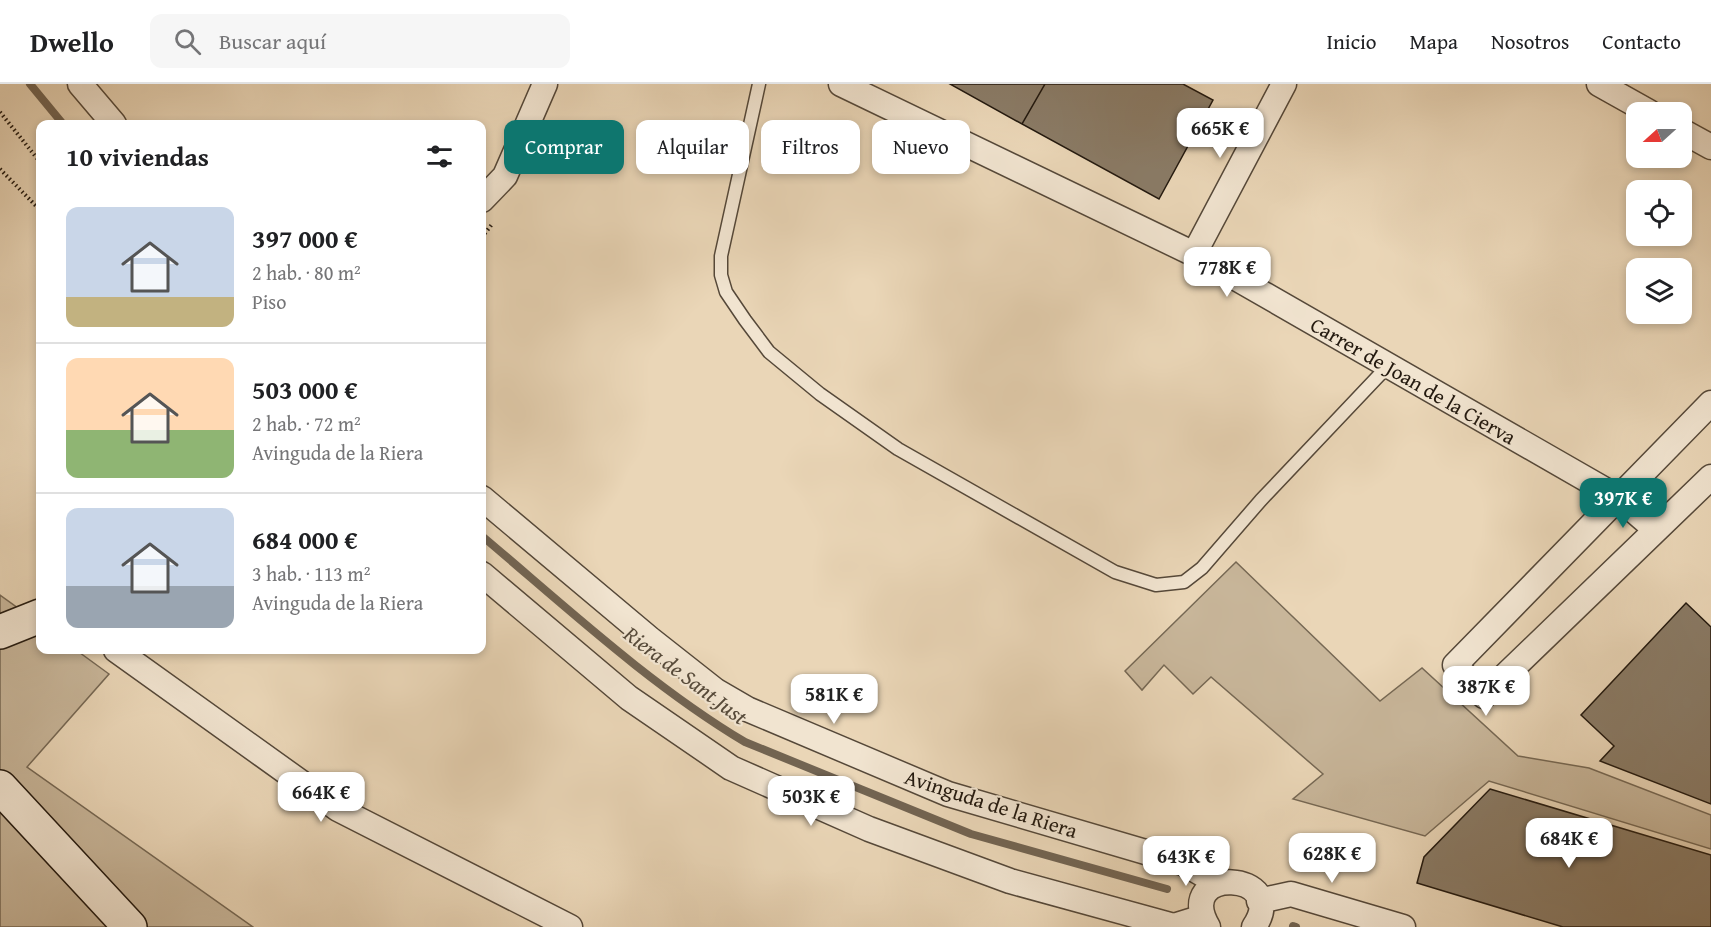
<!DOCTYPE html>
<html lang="es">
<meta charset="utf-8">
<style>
:root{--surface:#fff;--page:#f6f6f6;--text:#202124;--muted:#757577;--line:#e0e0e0;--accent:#0f766e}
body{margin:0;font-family:"Gentium Book Plus",serif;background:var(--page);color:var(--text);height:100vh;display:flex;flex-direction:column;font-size:22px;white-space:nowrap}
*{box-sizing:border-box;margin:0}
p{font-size:20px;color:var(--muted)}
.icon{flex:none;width:33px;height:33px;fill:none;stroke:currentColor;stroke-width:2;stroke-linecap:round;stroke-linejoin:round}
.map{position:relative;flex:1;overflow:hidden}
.details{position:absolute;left:36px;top:36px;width:450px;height:534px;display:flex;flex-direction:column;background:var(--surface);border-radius:12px;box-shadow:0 3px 9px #0003}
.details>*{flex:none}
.banner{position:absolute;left:504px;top:36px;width:570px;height:54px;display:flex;gap:12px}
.needle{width:39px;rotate:249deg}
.buttons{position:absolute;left:1626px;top:18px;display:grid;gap:12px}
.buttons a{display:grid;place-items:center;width:66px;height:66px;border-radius:12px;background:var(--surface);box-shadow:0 3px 9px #0003;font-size:30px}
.price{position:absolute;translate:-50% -51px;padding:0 14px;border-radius:12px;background:#fff;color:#222;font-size:20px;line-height:39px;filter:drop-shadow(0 2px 3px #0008)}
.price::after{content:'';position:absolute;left:50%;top:36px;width:18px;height:14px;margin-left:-9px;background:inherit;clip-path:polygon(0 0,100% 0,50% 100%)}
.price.selected{background:var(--accent);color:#fff}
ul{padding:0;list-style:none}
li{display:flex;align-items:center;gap:18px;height:150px;padding:0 30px}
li+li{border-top:2px solid var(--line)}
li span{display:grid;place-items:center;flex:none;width:168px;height:120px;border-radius:12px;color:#555}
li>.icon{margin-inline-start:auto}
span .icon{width:72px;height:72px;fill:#fffc;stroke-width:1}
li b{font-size:26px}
h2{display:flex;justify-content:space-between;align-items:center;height:72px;padding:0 30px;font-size:26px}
.chip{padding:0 21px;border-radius:12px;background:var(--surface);box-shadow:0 3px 9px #0003;font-size:21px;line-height:54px}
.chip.selected{background:var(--accent);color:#fff}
header{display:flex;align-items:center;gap:36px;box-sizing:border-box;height:84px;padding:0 30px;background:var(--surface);border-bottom:2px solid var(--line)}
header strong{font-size:28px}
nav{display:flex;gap:33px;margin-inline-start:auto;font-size:21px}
.search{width:420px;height:54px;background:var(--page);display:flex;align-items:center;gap:15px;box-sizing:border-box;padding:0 21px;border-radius:12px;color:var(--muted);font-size:22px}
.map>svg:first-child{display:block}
.green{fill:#c8b69a;stroke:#766854;stroke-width:1.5}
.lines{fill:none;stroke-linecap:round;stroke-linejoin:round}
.stream{stroke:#726452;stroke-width:8}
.building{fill:#8a7b66;stroke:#23190f;stroke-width:1.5}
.lane-casing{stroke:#554839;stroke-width:15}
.street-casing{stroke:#554839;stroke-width:27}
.secondary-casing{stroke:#23190f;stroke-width:36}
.path{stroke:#23190f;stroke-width:4;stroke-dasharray:1.5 3;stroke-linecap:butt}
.lane{stroke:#f1e4d0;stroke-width:12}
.street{stroke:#f1e4d0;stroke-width:24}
.secondary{stroke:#f1e4d0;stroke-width:33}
.labels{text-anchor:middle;stroke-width:4.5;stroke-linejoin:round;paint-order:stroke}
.street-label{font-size:21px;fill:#23190f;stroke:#f1e4d0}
.water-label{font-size:22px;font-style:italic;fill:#574b3b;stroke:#f1e4d0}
</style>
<header>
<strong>Dwello</strong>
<div class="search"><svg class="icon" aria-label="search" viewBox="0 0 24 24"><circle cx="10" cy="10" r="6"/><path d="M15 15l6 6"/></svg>Buscar aquí</div>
<nav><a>Inicio</a><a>Mapa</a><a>Nosotros</a><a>Contacto</a></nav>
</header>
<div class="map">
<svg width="1711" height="843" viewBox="0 0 1711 843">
<rect width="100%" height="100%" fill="#ead6b7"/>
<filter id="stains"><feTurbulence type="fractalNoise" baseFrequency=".00333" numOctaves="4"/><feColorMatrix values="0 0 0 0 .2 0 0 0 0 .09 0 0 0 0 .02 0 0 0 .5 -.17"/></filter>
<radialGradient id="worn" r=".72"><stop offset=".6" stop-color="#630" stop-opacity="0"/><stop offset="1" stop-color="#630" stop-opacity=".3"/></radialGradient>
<path class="green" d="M 1236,478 L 1380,617 L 1422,584 L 1518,672 L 1589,684 L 1711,731 L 1711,765 L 1489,697 L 1425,752 L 1293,715 L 1323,690 L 1211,593 L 1193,610 L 1164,581 L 1142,606 L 1125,587 Z
M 0,511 L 40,540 L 40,566 L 76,566 L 109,590 L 27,683 L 253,843 L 0,843 Z"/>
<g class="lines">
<path class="stream" d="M 30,0 L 63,40
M 482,452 C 565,522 651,602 745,658 L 971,750 L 1167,805
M 1293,842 L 1296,843"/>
</g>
<path class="building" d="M 950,0 L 1045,0 L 1022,40 Z
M 1045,0 L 1183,0 L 1213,16 L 1159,115 L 1022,40 Z
M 1686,519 L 1711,543 L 1711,720 L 1600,677 L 1614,662 L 1581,631 Z
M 1490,705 L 1711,771 L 1711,843 L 1563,843 L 1417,799 L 1424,773 Z"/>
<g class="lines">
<g class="lane-casing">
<path id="lane" d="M 759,0 L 721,172 L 721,191 L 726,208 L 745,236 L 769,268 L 820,310 L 898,365 L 1115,488 L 1156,501 L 1184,498 L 1202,484 L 1261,416 L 1387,283"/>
</g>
<g class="street-casing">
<path id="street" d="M 80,0 L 114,40
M 841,0 L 1194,170 L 1619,414 L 1655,445
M 1599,0 L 1649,28
M 1682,47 L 1711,63
M 482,116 L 505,92 L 545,0
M 1194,170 L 1284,0
M 1711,319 L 1455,581 L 1484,612 L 1711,393
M 482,414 L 650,555 L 716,607 L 747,625 L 948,710 L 1183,779 L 1218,799
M 482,490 L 629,614 L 731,684 L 869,745 L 1010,797 L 1174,842 L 1203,833
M 116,566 L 338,725 L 570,843
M 1259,817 L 1291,810 L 1403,843
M 1208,843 C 1172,780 1292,787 1254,843"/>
</g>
<g class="secondary-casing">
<path id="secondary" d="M 0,548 L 40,532
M 0,703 L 130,843"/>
</g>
<path class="path" d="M 0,28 L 40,78
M 0,85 L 40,126
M 482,153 L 493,139"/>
<use href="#lane" class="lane"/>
<use href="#street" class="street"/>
<use href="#secondary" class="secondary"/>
</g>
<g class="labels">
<g class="street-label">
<text transform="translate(1413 297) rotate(30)" y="7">Carrer de Joan de la Cierva</text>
<text transform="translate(991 720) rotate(18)" y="7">Avinguda de la Riera</text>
</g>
<g class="water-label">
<text transform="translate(686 591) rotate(37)" y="8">Riera de Sant Just</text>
</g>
</g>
<rect width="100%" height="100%" filter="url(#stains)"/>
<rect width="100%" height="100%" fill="url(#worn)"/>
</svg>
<div class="buttons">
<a><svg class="needle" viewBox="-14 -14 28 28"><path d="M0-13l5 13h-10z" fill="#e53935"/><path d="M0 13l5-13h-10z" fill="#757577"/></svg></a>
<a><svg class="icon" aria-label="locate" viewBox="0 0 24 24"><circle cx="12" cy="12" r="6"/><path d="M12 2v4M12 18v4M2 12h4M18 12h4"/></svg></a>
<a><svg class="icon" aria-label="layers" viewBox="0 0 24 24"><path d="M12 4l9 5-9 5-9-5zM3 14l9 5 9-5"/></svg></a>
</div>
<b class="price" style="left:1220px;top:75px">665K €</b>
<b class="price" style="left:1227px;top:214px">778K €</b>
<b class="price selected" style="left:1623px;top:445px">397K €</b>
<b class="price" style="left:1486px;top:633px">387K €</b>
<b class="price" style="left:834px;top:641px">581K €</b>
<b class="price" style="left:321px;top:739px">664K €</b>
<b class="price" style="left:811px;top:743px">503K €</b>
<b class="price" style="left:1569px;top:785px">684K €</b>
<b class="price" style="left:1332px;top:800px">628K €</b>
<b class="price" style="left:1186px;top:803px">643K €</b>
<div class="banner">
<a class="chip selected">Comprar</a>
<a class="chip">Alquilar</a>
<a class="chip">Filtros</a>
<a class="chip">Nuevo</a>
</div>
<section class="details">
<h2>10 viviendas<svg class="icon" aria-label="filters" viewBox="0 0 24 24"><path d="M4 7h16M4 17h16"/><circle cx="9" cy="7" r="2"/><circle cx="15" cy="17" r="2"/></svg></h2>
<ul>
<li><span style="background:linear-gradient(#c9d6e8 75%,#c2b280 0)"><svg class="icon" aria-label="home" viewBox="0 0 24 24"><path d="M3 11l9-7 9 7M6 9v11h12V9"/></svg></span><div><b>397 000 €</b><p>2 hab. · 80 m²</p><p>Piso</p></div></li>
<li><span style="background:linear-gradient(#ffd9b3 60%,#8fb573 0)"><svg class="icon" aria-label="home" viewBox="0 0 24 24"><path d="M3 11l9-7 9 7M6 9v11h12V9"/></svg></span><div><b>503 000 €</b><p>2 hab. · 72 m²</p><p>Avinguda de la Riera</p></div></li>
<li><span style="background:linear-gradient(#c9d6e8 65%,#9aa5b1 0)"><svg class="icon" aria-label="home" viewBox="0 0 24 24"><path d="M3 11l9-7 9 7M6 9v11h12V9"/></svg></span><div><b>684 000 €</b><p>3 hab. · 113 m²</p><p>Avinguda de la Riera</p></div></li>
</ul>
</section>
</div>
